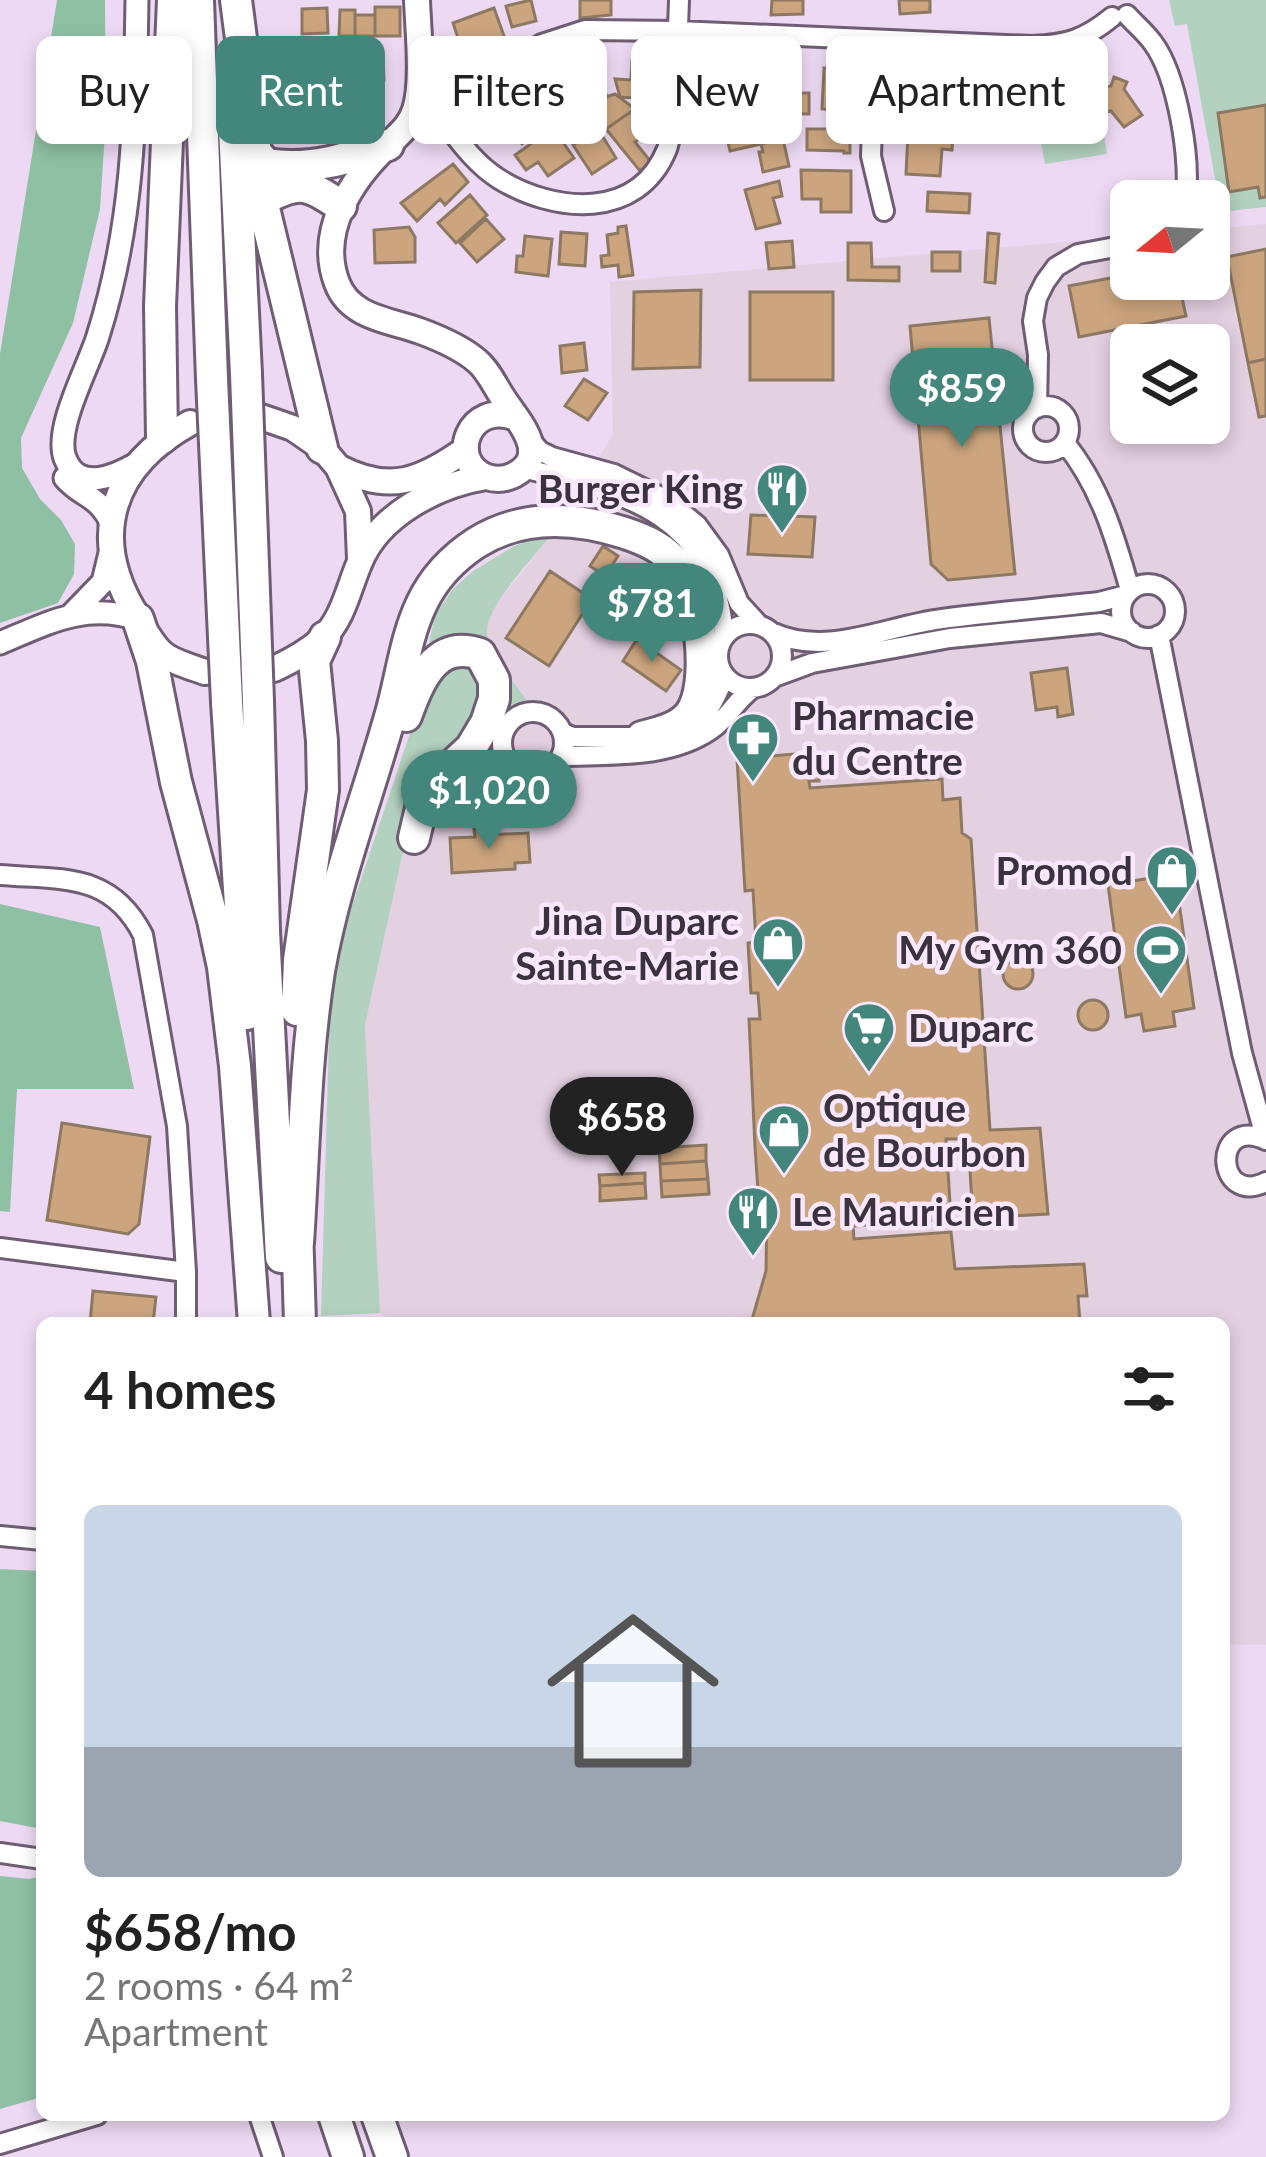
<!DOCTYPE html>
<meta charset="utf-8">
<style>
:root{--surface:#fff;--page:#f6f6f6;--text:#222;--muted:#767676;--accent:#43877c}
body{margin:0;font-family:Lato,sans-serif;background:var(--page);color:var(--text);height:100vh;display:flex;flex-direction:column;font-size:45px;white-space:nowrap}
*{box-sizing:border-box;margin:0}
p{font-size:39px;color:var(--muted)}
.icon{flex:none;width:66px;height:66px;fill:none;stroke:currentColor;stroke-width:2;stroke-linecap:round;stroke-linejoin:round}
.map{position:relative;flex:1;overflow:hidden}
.details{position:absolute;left:36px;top:1317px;width:1194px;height:804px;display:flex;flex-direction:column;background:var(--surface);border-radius:18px;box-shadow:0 6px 18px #0003}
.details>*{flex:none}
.banner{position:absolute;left:36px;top:36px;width:1194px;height:108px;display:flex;gap:24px}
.needle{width:78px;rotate:252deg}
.buttons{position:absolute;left:1110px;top:180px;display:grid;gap:24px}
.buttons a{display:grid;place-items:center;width:120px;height:120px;border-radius:18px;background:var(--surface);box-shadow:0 6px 18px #0003;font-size:60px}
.price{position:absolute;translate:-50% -102px;padding:0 27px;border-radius:42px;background:var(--accent);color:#fff;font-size:39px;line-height:78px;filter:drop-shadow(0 3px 6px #0008)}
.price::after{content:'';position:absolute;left:50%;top:72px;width:36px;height:27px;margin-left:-18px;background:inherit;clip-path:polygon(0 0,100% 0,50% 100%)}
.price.on{background:#222;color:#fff}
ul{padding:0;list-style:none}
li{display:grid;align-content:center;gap:24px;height:636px;padding:0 48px}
li span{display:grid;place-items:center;height:372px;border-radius:18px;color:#555}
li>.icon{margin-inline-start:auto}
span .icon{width:216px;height:216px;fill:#fffc;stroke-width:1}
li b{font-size:51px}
h2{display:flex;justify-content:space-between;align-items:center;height:144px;padding:0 48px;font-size:51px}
.tag{padding:0 42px;border-radius:18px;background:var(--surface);box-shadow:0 6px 18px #0003;font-size:42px;line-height:108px}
.tag.on{background:var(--accent);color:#fff}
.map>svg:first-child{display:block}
.commercial{fill:#e3d0e1;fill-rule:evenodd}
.green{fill:#b2d1be}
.forest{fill:#8ec1a3}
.building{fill:#cca57f;stroke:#8d7862;stroke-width:3}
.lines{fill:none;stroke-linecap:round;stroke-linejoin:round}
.minor-casing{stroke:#6f5d74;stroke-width:24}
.tertiary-casing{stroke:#6f5d74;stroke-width:27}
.secondary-casing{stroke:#6f5d74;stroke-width:30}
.trunk-casing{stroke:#6f5d74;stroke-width:36}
.minor{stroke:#fff;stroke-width:18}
.tertiary{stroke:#fff;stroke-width:21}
.secondary{stroke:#fff;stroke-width:24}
.trunk{stroke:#fff;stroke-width:30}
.trunk-bridge-casing{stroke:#6f5d74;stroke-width:36;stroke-linecap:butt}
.trunk-bridge{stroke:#fff;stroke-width:30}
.labels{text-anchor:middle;stroke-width:9;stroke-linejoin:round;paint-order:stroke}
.poi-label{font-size:39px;font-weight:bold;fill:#3a323c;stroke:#f8e7fd;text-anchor:end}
</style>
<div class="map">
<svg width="1266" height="2157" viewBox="0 0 1266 2157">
<rect width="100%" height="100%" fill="#edd9f3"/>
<path class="commercial" d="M 1266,224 L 1266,1645 L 1224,1644 L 1224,1323 L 396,1323 L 380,1313 L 365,1025 L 413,806 L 526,699 L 491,649 L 486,630 L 492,610 L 554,532 L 613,434 L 610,282 L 1131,236 L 1131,279 L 1209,279 L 1209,229 ZM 1131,345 L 1209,345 L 1209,423 L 1131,423 Z"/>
<path class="green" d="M 1169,0 L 1266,0 L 1266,207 L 1229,211 L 1219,201 L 1187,24 L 1175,26 Z
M 1103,129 L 1107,154 L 1045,164 L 1040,139 Z
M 554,532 C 536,555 484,607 487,634 C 490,657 513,680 526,699 L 502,721 L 493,744 L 413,806 L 365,1025 L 380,1313 L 321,1316 L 331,969 L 410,733 L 435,615 L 453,589 L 473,571 L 514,546 Z"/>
<path class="forest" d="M 57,0 L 105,0 L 106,117 L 100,209 L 73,323 L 21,438 L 22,468 L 40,499 L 61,520 L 75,544 L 74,574 L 58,603 L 0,623 L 0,354 Z
M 0,904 L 100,927 L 134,1089 L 17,1089 L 10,1212 L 0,1211 Z
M 0,1569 L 42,1571 L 42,1829 L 0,1821 Z
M 0,1876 L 29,1879 L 42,1876 L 42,2097 L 0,2109 Z"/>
<path class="building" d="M 531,0 L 536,21 L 512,27 L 506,6 Z
M 580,0 L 611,0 L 611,15 L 580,18 Z
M 772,0 L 803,0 L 803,14 L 771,15 Z
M 899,0 L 930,0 L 930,12 L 900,14 Z
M 375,7 L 400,7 L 400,36 L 375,36 Z
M 327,8 L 328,33 L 302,34 L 302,9 Z
M 494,8 L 508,47 L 466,62 L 453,23 Z
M 340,10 L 355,10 L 355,36 L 339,36 Z
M 355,15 L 375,15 L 375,36 L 355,36 Z
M 358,54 L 383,54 L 384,80 L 358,80 Z
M 343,57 L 343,78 L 297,79 L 296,58 Z
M 632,60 L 654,61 L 652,93 L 634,92 L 633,98 L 620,97 L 615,79 L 631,80 Z
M 722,60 L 745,61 L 744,85 L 750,85 L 749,108 L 724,107 L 724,100 L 733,100 L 733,90 L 725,89 L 726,84 L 721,84 Z
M 594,61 L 607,97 L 584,105 L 574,69 Z
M 766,62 L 798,63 L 798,93 L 809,93 L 809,114 L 755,113 L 755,89 L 766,89 Z
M 888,64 L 925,67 L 923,93 L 886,90 Z
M 557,67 L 575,116 L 550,124 L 544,114 L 550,110 L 546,104 L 540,108 L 520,79 L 534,68 L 537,76 Z
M 925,67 L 966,70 L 964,96 L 923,93 Z
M 824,68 L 853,70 L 852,96 L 834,95 L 833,110 L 822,109 Z
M 967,72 L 999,73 L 997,97 L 966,96 Z
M 1114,77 L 1127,82 L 1124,89 L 1142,115 L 1124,127 L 1111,111 L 1044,124 L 1041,105 L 1058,101 L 1060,114 L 1069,112 L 1067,103 L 1079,101 L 1077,91 L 1111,86 Z
M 299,86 L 345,86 L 345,131 L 307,131 L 306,123 L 299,123 Z
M 886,90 L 923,93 L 921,123 L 884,120 Z
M 923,93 L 952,95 L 950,125 L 921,123 Z
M 615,94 L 635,109 L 606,129 L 600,121 L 594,126 L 580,106 Z
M 519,101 L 530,116 L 507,132 L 496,116 Z
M 1266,105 L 1266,197 L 1260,198 L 1258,187 L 1229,192 L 1218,113 Z
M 635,109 L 652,129 L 635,142 L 651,162 L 640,171 L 606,129 Z
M 537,112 L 547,127 L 522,144 L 512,128 Z
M 755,114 L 761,144 L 730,151 L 723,121 Z
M 553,128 L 574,158 L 548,176 L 538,162 L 526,170 L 515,155 Z
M 598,129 L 616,158 L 592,174 L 573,145 Z
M 807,129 L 844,129 L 844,140 L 850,140 L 850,153 L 844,153 L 844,151 L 807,150 Z
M 908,132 L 953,135 L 952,150 L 942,149 L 940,176 L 906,174 Z
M 783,139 L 789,166 L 763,172 L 759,152 L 763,152 L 761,144 Z
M 453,164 L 468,182 L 445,205 L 440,199 L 417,221 L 401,203 Z
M 801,170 L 851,171 L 851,212 L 821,212 L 821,199 L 802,199 Z
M 779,181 L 782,196 L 773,198 L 780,223 L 756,229 L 745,190 Z
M 928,192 L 970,194 L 969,213 L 927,211 Z
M 470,195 L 487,215 L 456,243 L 438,223 Z
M 486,219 L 504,239 L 477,262 L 460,243 Z
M 626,226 L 633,275 L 619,277 L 618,265 L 602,267 L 601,256 L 609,255 L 607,235 L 618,233 L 618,227 Z
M 409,227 L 415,237 L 415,262 L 375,263 L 374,230 Z
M 561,232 L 587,234 L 585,266 L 559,264 Z
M 988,233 L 999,234 L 995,283 L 985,282 Z
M 525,236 L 552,239 L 548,276 L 516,272 L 517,256 L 523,256 Z
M 792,241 L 794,267 L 769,269 L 766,243 Z
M 848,243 L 871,243 L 872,267 L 899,267 L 899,281 L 848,280 Z
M 1266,249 L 1266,359 L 1248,363 L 1227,257 Z
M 932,252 L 960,252 L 960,271 L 932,271 Z
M 1131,274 L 1131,279 L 1178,279 L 1186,316 L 1079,337 L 1069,286 Z
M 701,290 L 700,367 L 633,369 L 634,292 Z
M 750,292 L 833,292 L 833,380 L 750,380 Z
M 989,318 L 1015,574 L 948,580 L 931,564 L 910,326 Z
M 584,343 L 587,370 L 562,373 L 560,346 Z
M 1266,359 L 1266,416 L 1259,417 L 1248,363 Z
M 584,379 L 607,393 L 588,420 L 565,406 Z
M 751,515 L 815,517 L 812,557 L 748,554 Z
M 603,546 L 618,556 L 605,576 L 590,566 Z
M 550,571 L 592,599 L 549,666 L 506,638 Z
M 637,639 L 681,670 L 666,691 L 623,661 Z
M 1067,668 L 1073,714 L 1058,717 L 1057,707 L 1036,710 L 1031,673 Z
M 794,754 L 795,764 L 818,764 L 819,781 L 809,781 L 810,788 L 942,779 L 943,800 L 960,798 L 962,833 L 971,839 L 990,1130 L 1040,1128 L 1048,1214 L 973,1218 L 968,1139 L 946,1139 L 951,1219 L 853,1226 L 854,1239 L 951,1232 L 955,1269 L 1084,1264 L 1087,1296 L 1078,1296 L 1080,1323 L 751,1323 L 766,1271 L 767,1205 L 759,1206 L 755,1147 L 749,1019 L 760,1019 L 758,993 L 751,993 L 748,943 L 756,942 L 753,890 L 745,891 L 737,759 Z
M 474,829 L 486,829 L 486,835 L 528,833 L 530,862 L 515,863 L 515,869 L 452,873 L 450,838 L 475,837 Z
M 1175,874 L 1194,1008 L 1173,1012 L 1175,1026 L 1144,1031 L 1141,1014 L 1126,1017 L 1108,885 Z
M1003 974a15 15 0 1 1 30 0a15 15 0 1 1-30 0Z
M1078 1015a15 15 0 1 1 30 0a15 15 0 1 1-30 0Z
M 62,1123 L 150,1137 L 139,1224 L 128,1234 L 47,1220 Z
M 706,1145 L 706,1161 L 660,1164 L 659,1148 Z
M 706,1161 L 708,1179 L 661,1181 L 660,1164 Z
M 645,1173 L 645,1183 L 600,1186 L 599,1175 Z
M 708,1179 L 709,1194 L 662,1197 L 661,1181 Z
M 645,1183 L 646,1198 L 600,1201 L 600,1186 Z
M 93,1291 L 156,1297 L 153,1323 L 90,1323 Z"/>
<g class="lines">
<g class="minor-casing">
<path id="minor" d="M 1127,15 C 1135,24 1146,33 1153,43 C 1177,75 1192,162 1185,201
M 875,40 L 871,156 L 884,211
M 413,117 L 442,117 L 523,55 L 542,44 L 585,30 L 678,31 L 1032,46 C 1067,45 1085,39 1112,17
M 442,117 C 457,140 475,164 499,179 C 554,213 638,221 667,149 C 672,135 672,118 673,103 C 676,69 678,34 679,0
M1023 429a23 23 0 1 1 46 0a23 23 0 1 1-46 0Z
M 1037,408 L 1038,355 L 1033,321 L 1037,298 L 1045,282 L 1056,267 L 1078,254 L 1131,244
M 531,441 L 540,451 L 552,457 L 614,474 L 665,499 L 697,525 L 719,555 L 739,603 L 759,625
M 1065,443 C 1100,486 1115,537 1130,590
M 523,468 C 624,493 714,512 724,636
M1121 611a27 27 0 1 1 54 0a27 27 0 1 1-54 0Z
M718 656a32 32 0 1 1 64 0a32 32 0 1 1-64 0Z
M 771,632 C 827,658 885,626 942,619 C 994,612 1047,608 1099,602 L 1126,595
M 1159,635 L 1242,1053 L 1266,1140
M 774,677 L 812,663 L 950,638 L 1101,623 L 1132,632
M502 743a31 31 0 1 1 62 0a31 31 0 1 1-62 0Z
M 688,729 C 709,715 715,699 725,676
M 563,733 L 573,737 L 649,737
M 562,756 C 611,754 670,759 712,729 C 728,718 737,699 753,688
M 0,875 C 62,880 111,872 143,935 L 177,1126 L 186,1272 L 186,1323
M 1266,1140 C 1211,1115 1215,1207 1266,1182
M 0,1248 L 186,1272
M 0,1536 L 42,1540
M 0,1853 L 42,1859
M 259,2115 L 273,2157
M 0,2144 L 97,2115"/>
</g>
<g class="tertiary-casing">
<path id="tertiary" d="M 136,464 C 115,476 78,493 65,458 C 54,428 89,366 98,336 C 134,222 135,118 137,0
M 65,478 C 82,498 97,493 112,524
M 72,614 L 103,582 L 111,549
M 0,643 C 48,623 85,602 138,619"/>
</g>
<g class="secondary-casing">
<path id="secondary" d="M 417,0 C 418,29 424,83 415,110 C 410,126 399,134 388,145 C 352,179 317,231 337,283 C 350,318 390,320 420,331 C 439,338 462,348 477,361 C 488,370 495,386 503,398 C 517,420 552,455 514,475 C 506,479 496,480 487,477 C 446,461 469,399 516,418
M 261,417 L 293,428 L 322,448 L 338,467 L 358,511 L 360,559
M 190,423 C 112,466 88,535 135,613 C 142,626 151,643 162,653 C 172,662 192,667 205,672
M 338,467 C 389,494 421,481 466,449
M 274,669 C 291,661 308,652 322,639 C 343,619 348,590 359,564 C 378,515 437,485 486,477"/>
</g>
<g class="trunk-casing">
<path id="trunk" d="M 198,0 L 212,379
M 236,0 L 262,200 L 322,448
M 234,128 L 246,374
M 254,150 L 266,164 C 309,171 347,159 388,145
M 262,200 C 300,180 306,183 341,206
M 162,438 L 160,306 L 173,0
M 138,619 L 152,661 L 176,782 L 213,920 L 223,967 L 235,1066 L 254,1323
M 258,701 L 264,931 L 281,1257
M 227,702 L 247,1014
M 406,716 C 419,681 435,639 480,654 L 494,680 L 494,699 L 486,723 L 471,748 L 441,776 L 422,804 L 414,838
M 297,1010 L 299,960 L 323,790 L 322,741 L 314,661 L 325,637
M 297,1226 L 300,1323
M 298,1243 C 304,1153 305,1060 319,971 C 334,885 366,801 390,717 C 401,680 405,638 422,603 C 434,578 453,558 476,543 C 522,514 575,517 625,533 C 646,540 664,548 678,566 C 700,594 712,685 690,714 C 678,729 659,732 642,737
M 334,2115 L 348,2157
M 377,2115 L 392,2157"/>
</g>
<use href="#minor" class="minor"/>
<use href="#tertiary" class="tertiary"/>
<use href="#secondary" class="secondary"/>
<use href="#trunk" class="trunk"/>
<g class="trunk-bridge-casing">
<path id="trunk-bridge" d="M 246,374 L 258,701
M 212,379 L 227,702"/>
</g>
<use href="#trunk-bridge" class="trunk-bridge"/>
</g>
<defs>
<g id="restaurant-pin" transform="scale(2.7)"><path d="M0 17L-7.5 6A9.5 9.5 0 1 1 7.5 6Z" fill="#43877c" stroke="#f8e7fd"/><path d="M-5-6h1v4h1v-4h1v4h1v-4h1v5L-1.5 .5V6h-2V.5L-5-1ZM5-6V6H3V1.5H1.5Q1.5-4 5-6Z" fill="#fff"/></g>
<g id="pharmacy-pin" transform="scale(2.7)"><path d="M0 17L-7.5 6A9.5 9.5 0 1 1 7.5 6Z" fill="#43877c" stroke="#f8e7fd"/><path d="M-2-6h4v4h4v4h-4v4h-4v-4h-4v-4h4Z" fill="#fff"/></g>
<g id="shop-pin" transform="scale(2.7)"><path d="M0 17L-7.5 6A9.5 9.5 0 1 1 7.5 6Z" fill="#43877c" stroke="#f8e7fd"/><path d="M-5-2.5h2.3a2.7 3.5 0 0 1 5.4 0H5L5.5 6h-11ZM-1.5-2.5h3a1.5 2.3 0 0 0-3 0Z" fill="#fff"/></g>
<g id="stadium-pin" transform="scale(2.7)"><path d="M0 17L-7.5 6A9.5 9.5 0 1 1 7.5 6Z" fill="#43877c" stroke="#f8e7fd"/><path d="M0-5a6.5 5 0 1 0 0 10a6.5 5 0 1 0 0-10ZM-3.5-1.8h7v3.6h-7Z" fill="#fff"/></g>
<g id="supermarket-pin" transform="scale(2.7)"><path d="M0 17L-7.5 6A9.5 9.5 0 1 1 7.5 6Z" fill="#43877c" stroke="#f8e7fd"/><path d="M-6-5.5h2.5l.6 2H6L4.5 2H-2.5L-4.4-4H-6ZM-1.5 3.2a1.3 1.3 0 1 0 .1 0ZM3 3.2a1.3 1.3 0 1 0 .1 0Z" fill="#fff"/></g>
</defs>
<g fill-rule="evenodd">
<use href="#restaurant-pin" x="782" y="489"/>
<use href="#pharmacy-pin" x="753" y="738"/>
<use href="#shop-pin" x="1172" y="871"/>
<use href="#shop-pin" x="778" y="943"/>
<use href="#stadium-pin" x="1161" y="950"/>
<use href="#supermarket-pin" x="869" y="1028"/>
<use href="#shop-pin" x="784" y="1130"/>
<use href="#restaurant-pin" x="753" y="1212"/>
</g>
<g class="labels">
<g class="poi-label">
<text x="743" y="503">Burger King</text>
<text x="792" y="730" text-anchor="start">Pharmacie<tspan x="792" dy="45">du Centre</tspan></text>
<text x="1133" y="885">Promod</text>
<text x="739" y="935">Jina Duparc<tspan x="739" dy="45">Sainte-Marie</tspan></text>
<text x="1122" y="964">My Gym 360</text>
<text x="908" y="1042" text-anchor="start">Duparc</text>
<text x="823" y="1122" text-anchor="start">Optique<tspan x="823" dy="45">de Bourbon</tspan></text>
<text x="792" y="1226" text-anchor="start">Le Mauricien</text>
</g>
</g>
</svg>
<div class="buttons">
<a><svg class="needle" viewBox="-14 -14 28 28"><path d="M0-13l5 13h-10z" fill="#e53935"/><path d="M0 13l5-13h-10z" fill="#767676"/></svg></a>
<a><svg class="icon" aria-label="layers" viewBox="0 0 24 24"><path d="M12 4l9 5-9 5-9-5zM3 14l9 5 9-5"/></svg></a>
</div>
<b class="price" style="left:962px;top:450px">$859</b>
<b class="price" style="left:652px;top:665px">$781</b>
<b class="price" style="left:489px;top:852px">$1,020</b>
<b class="price on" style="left:622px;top:1179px">$658</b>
<div class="banner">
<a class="tag">Buy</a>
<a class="tag on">Rent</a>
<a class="tag">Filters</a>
<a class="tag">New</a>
<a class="tag">Apartment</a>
</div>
<section class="details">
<h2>4 homes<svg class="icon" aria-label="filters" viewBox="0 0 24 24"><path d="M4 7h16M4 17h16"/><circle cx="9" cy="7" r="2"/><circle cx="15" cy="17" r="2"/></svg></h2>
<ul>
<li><span style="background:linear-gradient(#c9d6e8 65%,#9aa5b1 0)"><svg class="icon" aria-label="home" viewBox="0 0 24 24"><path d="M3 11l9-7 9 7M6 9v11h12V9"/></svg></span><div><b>$658/mo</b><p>2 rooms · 64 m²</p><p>Apartment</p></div></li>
</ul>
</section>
</div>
